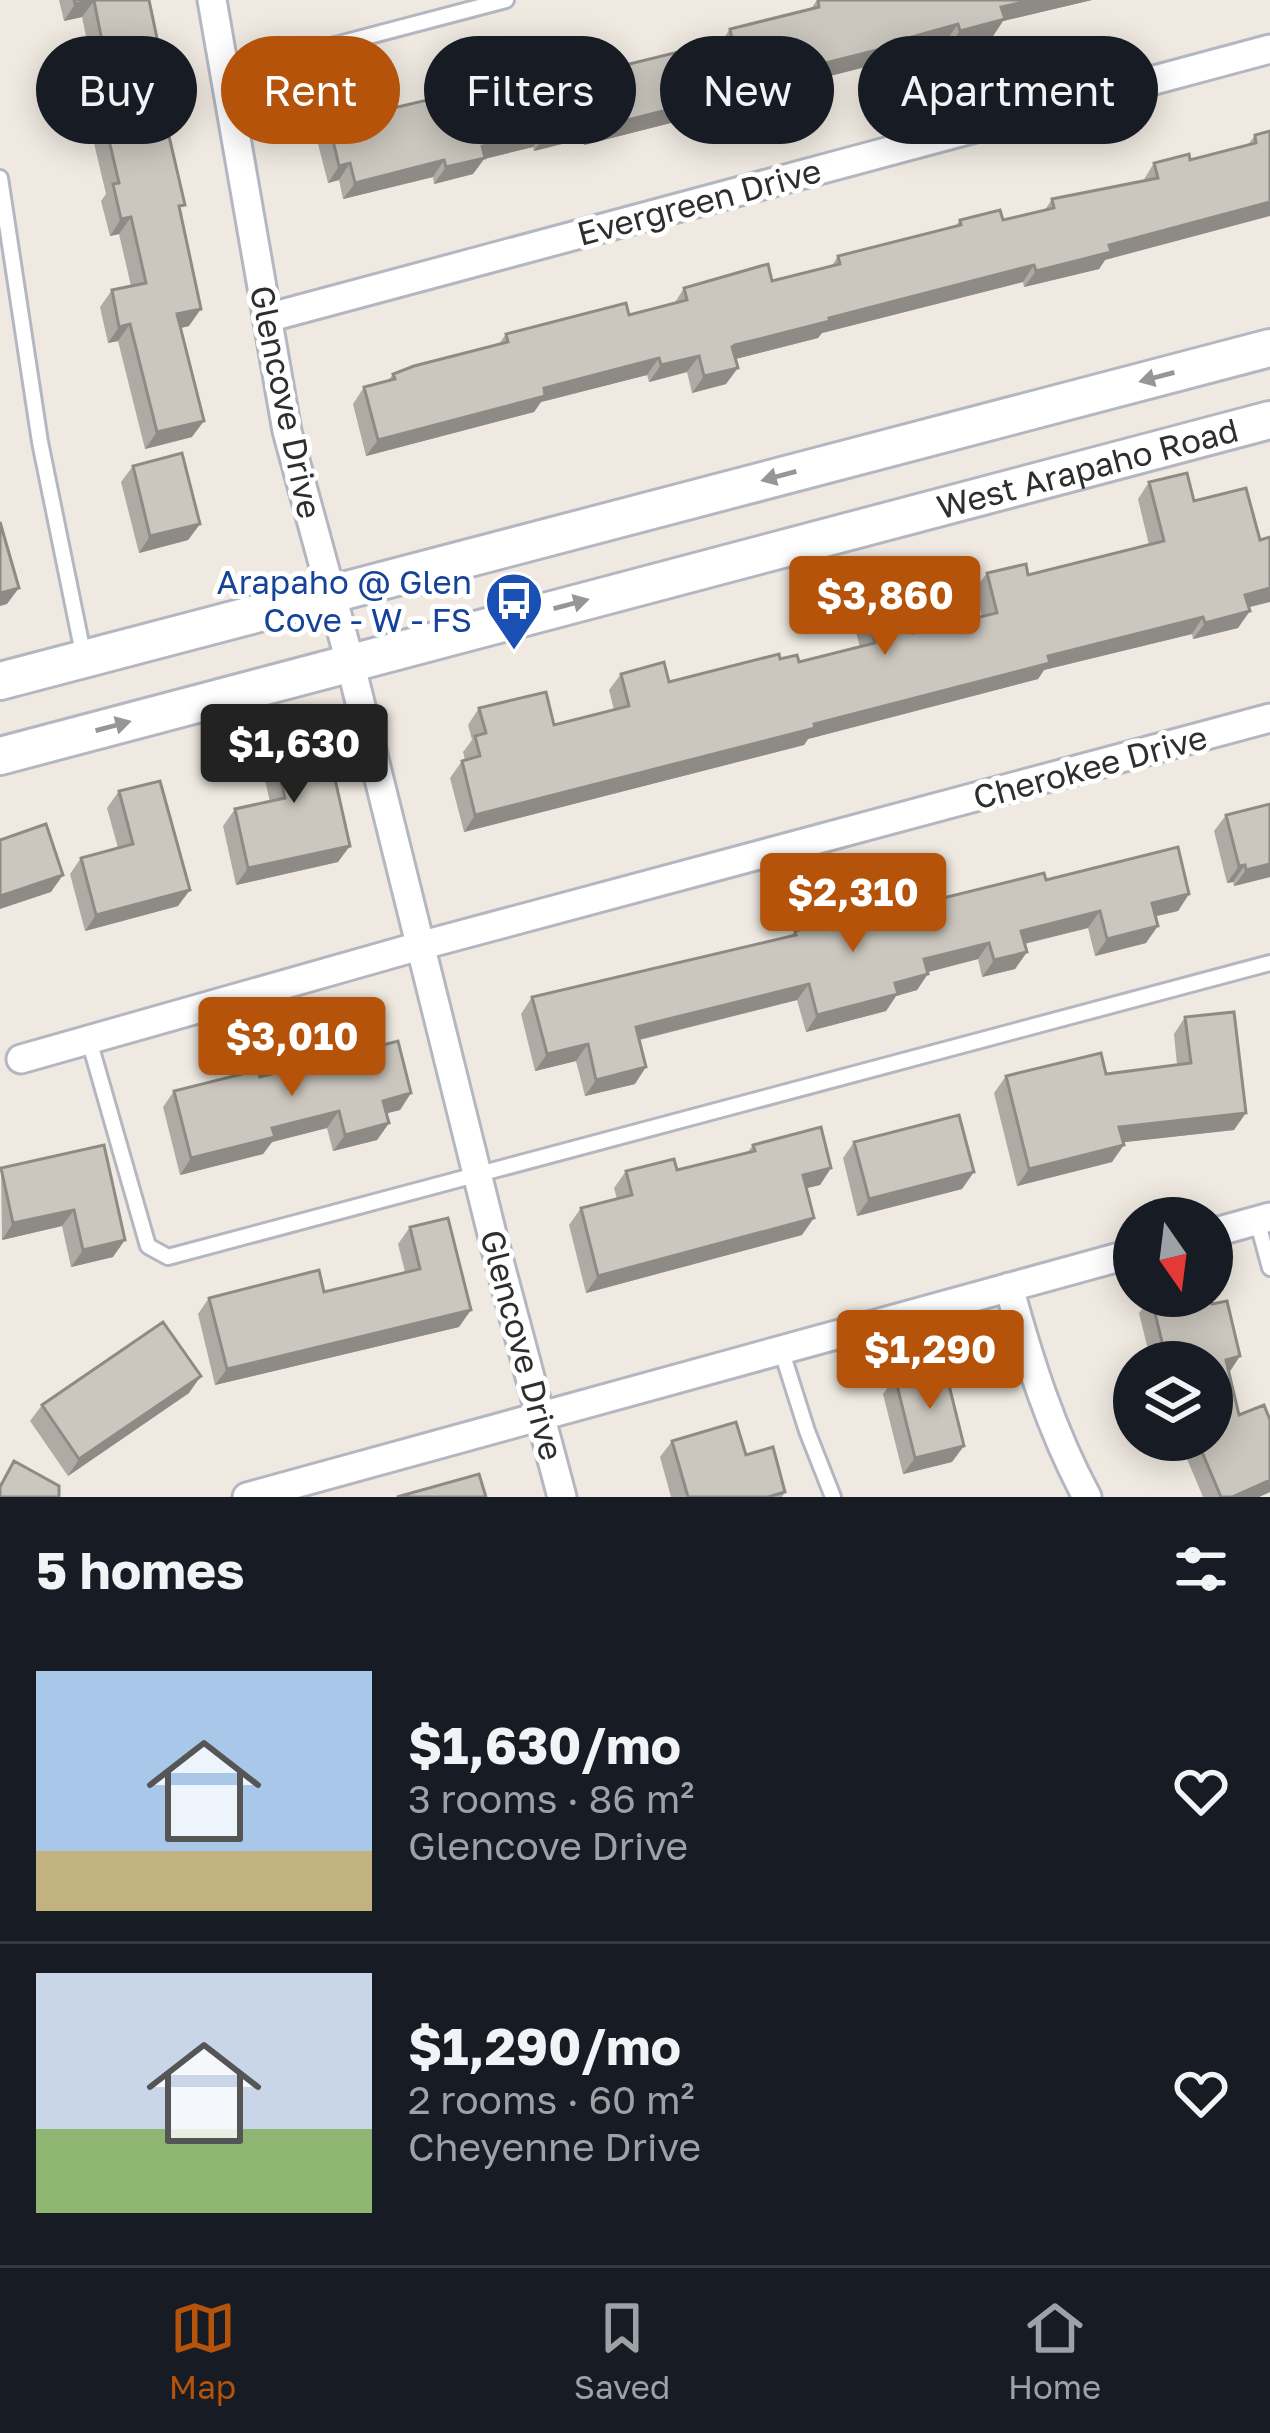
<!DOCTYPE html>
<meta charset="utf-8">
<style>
:root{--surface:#171b24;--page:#242831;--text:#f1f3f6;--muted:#9ea1a6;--line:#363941;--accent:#b45309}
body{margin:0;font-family:"Golos Text",sans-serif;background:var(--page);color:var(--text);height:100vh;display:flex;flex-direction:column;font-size:45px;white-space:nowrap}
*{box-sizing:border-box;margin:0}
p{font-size:39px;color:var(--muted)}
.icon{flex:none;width:66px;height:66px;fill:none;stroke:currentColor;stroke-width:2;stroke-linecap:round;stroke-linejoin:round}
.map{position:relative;height:1497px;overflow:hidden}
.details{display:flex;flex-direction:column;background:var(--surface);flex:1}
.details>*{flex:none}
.top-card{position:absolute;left:36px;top:36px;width:1200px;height:108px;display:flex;gap:24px}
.needle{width:78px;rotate:166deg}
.buttons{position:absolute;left:1113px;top:1197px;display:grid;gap:24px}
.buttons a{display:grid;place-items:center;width:120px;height:120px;border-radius:50%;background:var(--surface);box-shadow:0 6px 30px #0003;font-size:60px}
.price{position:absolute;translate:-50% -102px;padding:0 27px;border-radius:12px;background:var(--accent);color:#fff;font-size:39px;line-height:78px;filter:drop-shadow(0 3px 6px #0008)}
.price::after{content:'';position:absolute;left:50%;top:72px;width:36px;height:27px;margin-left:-18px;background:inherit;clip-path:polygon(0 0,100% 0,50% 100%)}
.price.selected{background:#222;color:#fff}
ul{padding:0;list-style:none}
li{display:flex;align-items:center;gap:36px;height:300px;padding:0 36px}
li+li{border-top:3px solid var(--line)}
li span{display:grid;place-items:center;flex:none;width:336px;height:240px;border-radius:0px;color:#555}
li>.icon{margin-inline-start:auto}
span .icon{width:144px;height:144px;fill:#fffc;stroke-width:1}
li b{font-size:51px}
h2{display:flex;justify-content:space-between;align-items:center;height:144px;padding:0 36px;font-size:51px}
.chip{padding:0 42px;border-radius:54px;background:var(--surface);box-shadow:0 6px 30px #0003;font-size:42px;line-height:108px}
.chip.selected{background:var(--accent);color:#fff}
.dock{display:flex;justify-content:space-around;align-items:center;height:168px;border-top:3px solid var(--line);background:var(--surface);font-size:33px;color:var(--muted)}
.dock a{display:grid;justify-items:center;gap:6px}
.dock .selected{color:var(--accent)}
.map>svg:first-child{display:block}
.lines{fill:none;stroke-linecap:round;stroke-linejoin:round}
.service-casing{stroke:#b4b7c1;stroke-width:20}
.minor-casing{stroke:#b4b7c1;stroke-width:33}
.secondary-casing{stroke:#b4b7c1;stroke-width:42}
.service{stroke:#fff;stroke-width:14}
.minor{stroke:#fff;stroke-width:27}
.secondary{stroke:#fff;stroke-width:36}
.wall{fill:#afaba4}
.shaded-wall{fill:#8e8b86}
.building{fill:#cbc7bf;stroke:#8e8b86;stroke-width:3}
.oneway{fill:#969696}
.labels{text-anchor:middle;stroke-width:10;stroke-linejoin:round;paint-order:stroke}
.street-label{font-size:33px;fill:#2e2e2e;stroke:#fff}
.transit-label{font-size:33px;fill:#164399;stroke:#fff;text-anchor:end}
</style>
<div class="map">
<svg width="1270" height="1497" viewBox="0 0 1270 1497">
<rect width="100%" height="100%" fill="#efe9e1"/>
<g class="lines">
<g class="service-casing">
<path id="service" d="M 225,74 L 506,0
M 0,178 L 40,442 L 84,658
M 89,1040 L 148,1246 L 168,1257 L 1270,963
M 1257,1220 L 1270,1268
M 781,1349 L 807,1431 L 833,1497"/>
</g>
<g class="minor-casing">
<path id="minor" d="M 212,0 L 287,431 L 350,662 L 494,1242 L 562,1497
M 267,318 L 1270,49
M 21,1059 L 423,945 L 1270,718
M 1212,1233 L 1270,1217
M 1009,1287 C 1029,1360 1051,1430 1087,1497
M 247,1497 L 1134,1253"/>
</g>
<g class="secondary-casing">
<g id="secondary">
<path d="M 0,681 L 1270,348"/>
<path id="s1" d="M 0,756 L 1270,420"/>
</g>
</g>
<use href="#service" class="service"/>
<use href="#minor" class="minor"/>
<use href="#secondary" class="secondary"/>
</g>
<path class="wall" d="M 59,0 L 149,0 L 168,91 L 161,102 L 180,212 L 189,326 L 181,328 L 192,437 L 145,449 L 118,341 L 108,343 L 100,307 L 112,290 L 131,286 L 119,234 L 110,236 L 101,201 L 106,194 L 89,122 L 82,124 L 74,88 L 86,71 L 93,70 L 82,17 L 64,21 Z
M 817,0 L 1092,0 L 1003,21 L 993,36 L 948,47 L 946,41 L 901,53 L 897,59 L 802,83 L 798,88 L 706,114 L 584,145 L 582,139 L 534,151 L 533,147 L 484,159 L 473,174 L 434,184 L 433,177 L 343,199 L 339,180 L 328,183 L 317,140 L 329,123 L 451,94 L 447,80 L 459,64 L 509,81 L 609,69 L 721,42 L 730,29 L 811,9 Z
M 1270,131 L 1105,260 L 1099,269 L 1024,287 L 1023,282 L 822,333 L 818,338 L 735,359 L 726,384 L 692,393 L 687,372 L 649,382 L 647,375 L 541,402 L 534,412 L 366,456 L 353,404 L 364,387 L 388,381 L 393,374 L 499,344 L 506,334 L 629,315 L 674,304 L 684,288 L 772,281 L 831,267 L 838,256 L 955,227 L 960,220 L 1003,220 L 1045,210 L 1052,199 L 1143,181 L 1154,163 L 1190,160 L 1248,145 L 1255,135 Z
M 133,466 L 200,524 L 188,540 L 139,553 L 121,482 Z
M 1149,482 L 1194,501 L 1249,607 L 1238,628 L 1193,639 L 1192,634 L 1044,670 L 1038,679 L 808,739 L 804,745 L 464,832 L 450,778 L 462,761 L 465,760 L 463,752 L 472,740 L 468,725 L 479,708 L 554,725 L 614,710 L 609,690 L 621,674 L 669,682 L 780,659 L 799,662 L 860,647 L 851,613 L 863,597 L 913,633 L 982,617 L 975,589 L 987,573 L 1028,575 L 1149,545 L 1138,499 Z
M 268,724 L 316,774 L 338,862 L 236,885 L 223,826 L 235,809 L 270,802 L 256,741 Z
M 119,791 L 178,906 L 85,931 L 70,874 L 81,858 L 118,848 L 107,808 Z
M 1270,804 L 1270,877 L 1234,886 L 1233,882 L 1227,883 L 1214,831 L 1226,815 Z
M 1046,880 L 1189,894 L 1178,911 L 1155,916 L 1146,943 L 1095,956 L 1088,928 L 1025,944 L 1027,952 L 1015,969 L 982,977 L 978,959 L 928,972 L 917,990 L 896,996 L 886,1011 L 806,1032 L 797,1000 L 640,1040 L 635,1084 L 585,1096 L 576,1061 L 535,1071 L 521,1014 L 532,997 L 791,936 L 795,931 Z
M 1185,1017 L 1234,1130 L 1123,1142 L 1112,1162 L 1017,1186 L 994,1093 L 1006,1076 L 1106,1074 L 1177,1065 L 1174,1034 Z
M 260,1077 L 411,1093 L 400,1110 L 387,1113 L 389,1123 L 377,1140 L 333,1151 L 327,1128 L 272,1142 L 263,1154 L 180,1175 L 163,1107 L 174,1091 Z
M 854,1142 L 962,1189 L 857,1216 L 843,1158 Z
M 104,1145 L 113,1257 L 71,1267 L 62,1226 L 2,1240 L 1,1168 Z
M 753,1145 L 831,1168 L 820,1185 L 806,1188 L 802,1235 L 586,1293 L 569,1225 L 581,1208 L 617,1199 L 614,1188 L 626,1171 L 677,1170 L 747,1153 Z
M 410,1227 L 459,1327 L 215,1385 L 198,1314 L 209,1298 L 324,1292 L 405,1272 L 398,1244 Z
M 1151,1297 L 1229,1373 L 1239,1415 L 1270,1492 L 1259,1497 L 1203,1497 L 1179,1440 L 1212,1440 L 1212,1362 L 1151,1362 L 1139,1313 Z
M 895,1377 L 952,1462 L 903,1474 L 883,1394 Z
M 189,1393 L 68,1476 L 30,1421 L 42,1405 Z
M 672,1441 L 746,1455 L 785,1492 L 782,1497 L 671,1497 L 660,1457 Z"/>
<path class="shaded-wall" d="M 1033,0 L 1092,0 L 1003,21 L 993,36 L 948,47 L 960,31 L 1001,7 Z
M 94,1 L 82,17 L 64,21 L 75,4 Z
M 958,24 L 946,41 L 901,53 L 897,59 L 802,83 L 798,88 L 706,114 L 584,145 L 596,128 Z
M 101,106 L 89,122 L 82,124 L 93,107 Z
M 594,123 L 582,139 L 534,151 L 546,134 Z
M 545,130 L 533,147 L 484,159 L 473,174 L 434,184 L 446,167 L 482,146 Z
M 444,160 L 433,177 L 343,199 L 355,183 Z
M 350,163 L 339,180 L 328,183 L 339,166 Z
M 1270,202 L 1270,216 L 1105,260 L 1099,269 L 1024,287 L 1036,271 L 1109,245 Z
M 131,217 L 119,234 L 110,236 L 121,219 Z
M 1034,265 L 1023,282 L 822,333 L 818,338 L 724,362 L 735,345 L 829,318 Z
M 201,309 L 189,326 L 166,331 L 177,314 Z
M 130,324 L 118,341 L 108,343 L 119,327 Z
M 699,356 L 687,372 L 649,382 L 661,365 Z
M 659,358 L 647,375 L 541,402 L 534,412 L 366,456 L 378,440 L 544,388 Z
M 738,368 L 726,384 L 692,393 L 704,376 Z
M 204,421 L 192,437 L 145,449 L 157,432 Z
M 200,524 L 188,540 L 139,553 L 150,536 Z
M 19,588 L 7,604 L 0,606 L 0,593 Z
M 1270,588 L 1270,602 L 1234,611 L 1245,595 Z
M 1250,611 L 1238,628 L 1193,639 L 1205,623 Z
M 1203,617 L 1192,634 L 1044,670 L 1038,679 L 808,739 L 804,745 L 464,832 L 475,815 L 814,724 L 1048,656 Z
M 350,846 L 338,862 L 236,885 L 248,868 Z
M 1270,864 L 1270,877 L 1234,886 L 1246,870 Z
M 1245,865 L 1233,882 L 1227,883 L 1239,866 Z
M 63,875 L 51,892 L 0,909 L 0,896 Z
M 190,890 L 178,906 L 85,931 L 96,915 Z
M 1189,894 L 1178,911 L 1140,920 L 1152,903 Z
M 1100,911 L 1088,928 L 1010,947 L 1021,931 Z
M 1158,926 L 1146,943 L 1095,956 L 1107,939 Z
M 989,943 L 978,959 L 913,976 L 924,959 Z
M 1027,952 L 1015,969 L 982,977 L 994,960 Z
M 928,974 L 917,990 L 896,996 L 886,1011 L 806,1032 L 817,1015 L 895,983 Z
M 809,984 L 797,1000 L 625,1043 L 636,1027 Z
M 588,1044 L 576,1061 L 535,1071 L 547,1054 Z
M 646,1067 L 635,1084 L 585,1096 L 596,1080 Z
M 411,1093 L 400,1110 L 372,1117 L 383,1101 Z
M 339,1111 L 327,1128 L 272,1142 L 263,1154 L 180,1175 L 191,1158 L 272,1128 Z
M 1246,1113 L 1234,1130 L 1108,1144 L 1119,1127 Z
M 389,1123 L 377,1140 L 333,1151 L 345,1135 Z
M 1124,1145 L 1112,1162 L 1017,1186 L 1029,1169 Z
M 831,1168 L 820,1185 L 791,1192 L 803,1175 Z
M 974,1172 L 962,1189 L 857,1216 L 869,1199 Z
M 74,1210 L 62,1226 L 2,1240 L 13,1223 Z
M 814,1218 L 802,1235 L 586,1293 L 598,1276 Z
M 125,1240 L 113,1257 L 71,1267 L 83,1250 Z
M 471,1310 L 459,1327 L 215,1385 L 227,1369 Z
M 1240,1356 L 1229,1373 L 1226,1360 Z
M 201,1376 L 189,1393 L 68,1476 L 79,1459 Z
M 964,1446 L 952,1462 L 903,1474 L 915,1458 Z
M 1270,1480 L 1270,1492 L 1259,1497 L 1232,1497 Z"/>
<path class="building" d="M 74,0 L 149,0 L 168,91 L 159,93 L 185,205 L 179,206 L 201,309 L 177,314 L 204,421 L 157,432 L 130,324 L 119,327 L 112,290 L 146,283 L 131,217 L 121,219 L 113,184 L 119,183 L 101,106 L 93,107 L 86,71 L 107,66 L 94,1 L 75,4 Z
M 818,0 L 1033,0 L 1001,7 L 1005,19 L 960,31 L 958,24 L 908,38 L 909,42 L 809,67 L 810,72 L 718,97 L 596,128 L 594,123 L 546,134 L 545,130 L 482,146 L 485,158 L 446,167 L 444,160 L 355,183 L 350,163 L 339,166 L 329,123 L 466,91 L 459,64 L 502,53 L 509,81 L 606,59 L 609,69 L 732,39 L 730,29 L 819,7 Z
M 1270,131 L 1270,202 L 1109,245 L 1111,252 L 1036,271 L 1034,265 L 829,318 L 830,321 L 735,345 L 732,347 L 738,368 L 704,376 L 699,356 L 661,365 L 659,358 L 544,388 L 545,396 L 378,440 L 364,387 L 395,379 L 393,374 L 414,366 L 508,342 L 506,334 L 626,303 L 629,315 L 687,300 L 684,288 L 768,264 L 772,281 L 840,264 L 838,256 L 961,225 L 960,220 L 1000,210 L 1003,220 L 1054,208 L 1052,199 L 1158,178 L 1154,163 L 1189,154 L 1190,160 L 1256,143 L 1255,135 Z
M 182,453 L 200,524 L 150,536 L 133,466 Z
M 1187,473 L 1194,501 L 1246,488 L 1260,540 L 1270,537 L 1270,588 L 1245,595 L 1250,611 L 1205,623 L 1203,617 L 1048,656 L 1050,663 L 814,724 L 815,728 L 475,815 L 462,761 L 480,756 L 475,736 L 486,733 L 479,708 L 546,692 L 554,725 L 629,706 L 621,674 L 664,662 L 669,682 L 779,654 L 780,659 L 797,655 L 799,662 L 875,643 L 863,597 L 902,587 L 913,633 L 997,613 L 987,573 L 1026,564 L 1028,575 L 1164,541 L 1149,482 Z
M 0,522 L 19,588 L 0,593 Z
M 303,717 L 316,774 L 333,770 L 350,846 L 248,868 L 235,809 L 285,798 L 268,724 Z
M 160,781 L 190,890 L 96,915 L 81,858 L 133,844 L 119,791 Z
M 1270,804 L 1270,864 L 1246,870 L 1245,865 L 1239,866 L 1226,815 Z
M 46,824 L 63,875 L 0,896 L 0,840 Z
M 1178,847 L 1189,894 L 1152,903 L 1158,926 L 1107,939 L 1100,911 L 1021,931 L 1027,952 L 994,960 L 989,943 L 924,959 L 928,974 L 895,983 L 898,994 L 817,1015 L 809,984 L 636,1027 L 646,1067 L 596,1080 L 588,1044 L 547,1054 L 532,997 L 796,935 L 795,931 L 909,901 L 911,906 L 1044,873 L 1046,880 Z
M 1234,1012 L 1246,1113 L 1119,1127 L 1124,1145 L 1029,1169 L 1006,1076 L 1101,1053 L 1106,1074 L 1191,1063 L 1185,1017 Z
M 398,1041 L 411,1093 L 383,1101 L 389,1123 L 345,1135 L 339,1111 L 272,1128 L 275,1137 L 191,1158 L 174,1091 L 258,1070 L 260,1077 Z
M 959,1115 L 974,1172 L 869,1199 L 854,1142 Z
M 821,1127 L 831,1168 L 803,1175 L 814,1218 L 598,1276 L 581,1208 L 632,1195 L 626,1171 L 674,1159 L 677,1170 L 755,1151 L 753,1145 Z
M 104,1145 L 125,1240 L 83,1250 L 74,1210 L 13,1223 L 1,1168 Z
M 448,1218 L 471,1310 L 227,1369 L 209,1298 L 319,1270 L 324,1292 L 420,1269 L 410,1227 Z
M 1154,1296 L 1210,1296 L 1212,1304 L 1227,1301 L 1240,1356 L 1226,1360 L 1239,1415 L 1264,1405 L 1270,1420 L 1270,1480 L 1232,1497 L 1221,1497 L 1197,1440 L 1212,1440 L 1212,1362 L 1167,1362 L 1151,1297 Z
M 163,1322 L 201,1376 L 79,1459 L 42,1405 Z
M 944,1365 L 964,1446 L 915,1458 L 895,1377 Z
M 736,1422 L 746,1455 L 773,1447 L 785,1492 L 768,1497 L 688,1497 L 672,1441 Z
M 14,1461 L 59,1486 L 59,1497 L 0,1497 L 0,1487 Z
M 479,1474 L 486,1497 L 397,1497 Z"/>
<defs><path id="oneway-solid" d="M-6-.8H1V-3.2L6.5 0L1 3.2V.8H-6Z" transform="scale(3)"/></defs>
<g class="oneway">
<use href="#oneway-solid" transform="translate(1157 377) rotate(165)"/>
<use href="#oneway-solid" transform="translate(779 476) rotate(165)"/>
<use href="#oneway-solid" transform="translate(571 604) rotate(-15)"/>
<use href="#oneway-solid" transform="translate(113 726) rotate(-15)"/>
</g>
<defs>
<g id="bus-pin" transform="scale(3)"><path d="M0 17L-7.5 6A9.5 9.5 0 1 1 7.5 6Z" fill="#1a4fb4" stroke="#fff"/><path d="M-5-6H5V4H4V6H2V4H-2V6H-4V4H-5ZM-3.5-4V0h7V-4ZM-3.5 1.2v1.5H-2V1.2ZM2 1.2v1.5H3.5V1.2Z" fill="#fff"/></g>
</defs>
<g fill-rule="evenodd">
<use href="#bus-pin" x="514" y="601"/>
</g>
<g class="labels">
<g class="street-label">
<text transform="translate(699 202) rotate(-15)" y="12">Evergreen Drive</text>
<text transform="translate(286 402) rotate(78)" y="12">Glencove Drive</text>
<text dy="12" stroke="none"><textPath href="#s1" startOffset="1125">West Arapaho Road</textPath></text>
<text transform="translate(1090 767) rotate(-15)" y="12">Cherokee Drive</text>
<text transform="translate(522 1345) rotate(75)" y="12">Glencove Drive</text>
</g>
<g class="transit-label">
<text x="472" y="594">Arapaho @ Glen<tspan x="472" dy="38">Cove - W - FS</tspan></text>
</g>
</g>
</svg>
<div class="buttons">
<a><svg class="needle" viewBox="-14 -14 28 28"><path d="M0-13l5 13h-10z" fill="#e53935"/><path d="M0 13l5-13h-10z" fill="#9ea1a6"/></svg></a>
<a><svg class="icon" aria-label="layers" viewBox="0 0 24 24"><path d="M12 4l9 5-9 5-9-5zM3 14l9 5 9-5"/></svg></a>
</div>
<b class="price" style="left:885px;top:658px">$3,860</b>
<b class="price selected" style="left:294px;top:806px">$1,630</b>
<b class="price" style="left:853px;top:955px">$2,310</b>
<b class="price" style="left:292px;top:1099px">$3,010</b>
<b class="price" style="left:930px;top:1412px">$1,290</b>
<div class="top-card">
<a class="chip">Buy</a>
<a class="chip selected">Rent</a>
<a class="chip">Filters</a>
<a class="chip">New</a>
<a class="chip">Apartment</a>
</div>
</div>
<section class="details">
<h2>5 homes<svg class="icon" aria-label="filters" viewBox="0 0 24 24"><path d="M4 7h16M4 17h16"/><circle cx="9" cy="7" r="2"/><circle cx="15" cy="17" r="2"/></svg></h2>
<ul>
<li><span style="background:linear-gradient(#a9c7e8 75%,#c2b280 0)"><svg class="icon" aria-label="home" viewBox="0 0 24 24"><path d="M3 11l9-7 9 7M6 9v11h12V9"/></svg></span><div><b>$1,630/mo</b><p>3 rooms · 86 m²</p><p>Glencove Drive</p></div><svg class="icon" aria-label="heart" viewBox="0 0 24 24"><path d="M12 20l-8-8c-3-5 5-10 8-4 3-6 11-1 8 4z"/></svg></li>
<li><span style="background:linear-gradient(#c9d6e8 65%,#8fb573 0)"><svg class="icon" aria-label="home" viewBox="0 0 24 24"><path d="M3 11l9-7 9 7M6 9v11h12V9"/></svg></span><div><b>$1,290/mo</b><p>2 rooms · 60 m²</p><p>Cheyenne Drive</p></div><svg class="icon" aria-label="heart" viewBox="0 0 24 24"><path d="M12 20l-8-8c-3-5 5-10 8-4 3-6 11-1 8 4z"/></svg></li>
</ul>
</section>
<nav class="dock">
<a class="selected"><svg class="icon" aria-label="map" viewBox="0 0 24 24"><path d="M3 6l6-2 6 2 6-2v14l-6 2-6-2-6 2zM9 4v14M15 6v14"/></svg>Map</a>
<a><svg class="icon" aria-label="saved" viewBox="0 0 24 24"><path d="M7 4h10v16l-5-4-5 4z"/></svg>Saved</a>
<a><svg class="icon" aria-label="home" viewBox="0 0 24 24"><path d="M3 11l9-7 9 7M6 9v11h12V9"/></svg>Home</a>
</nav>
